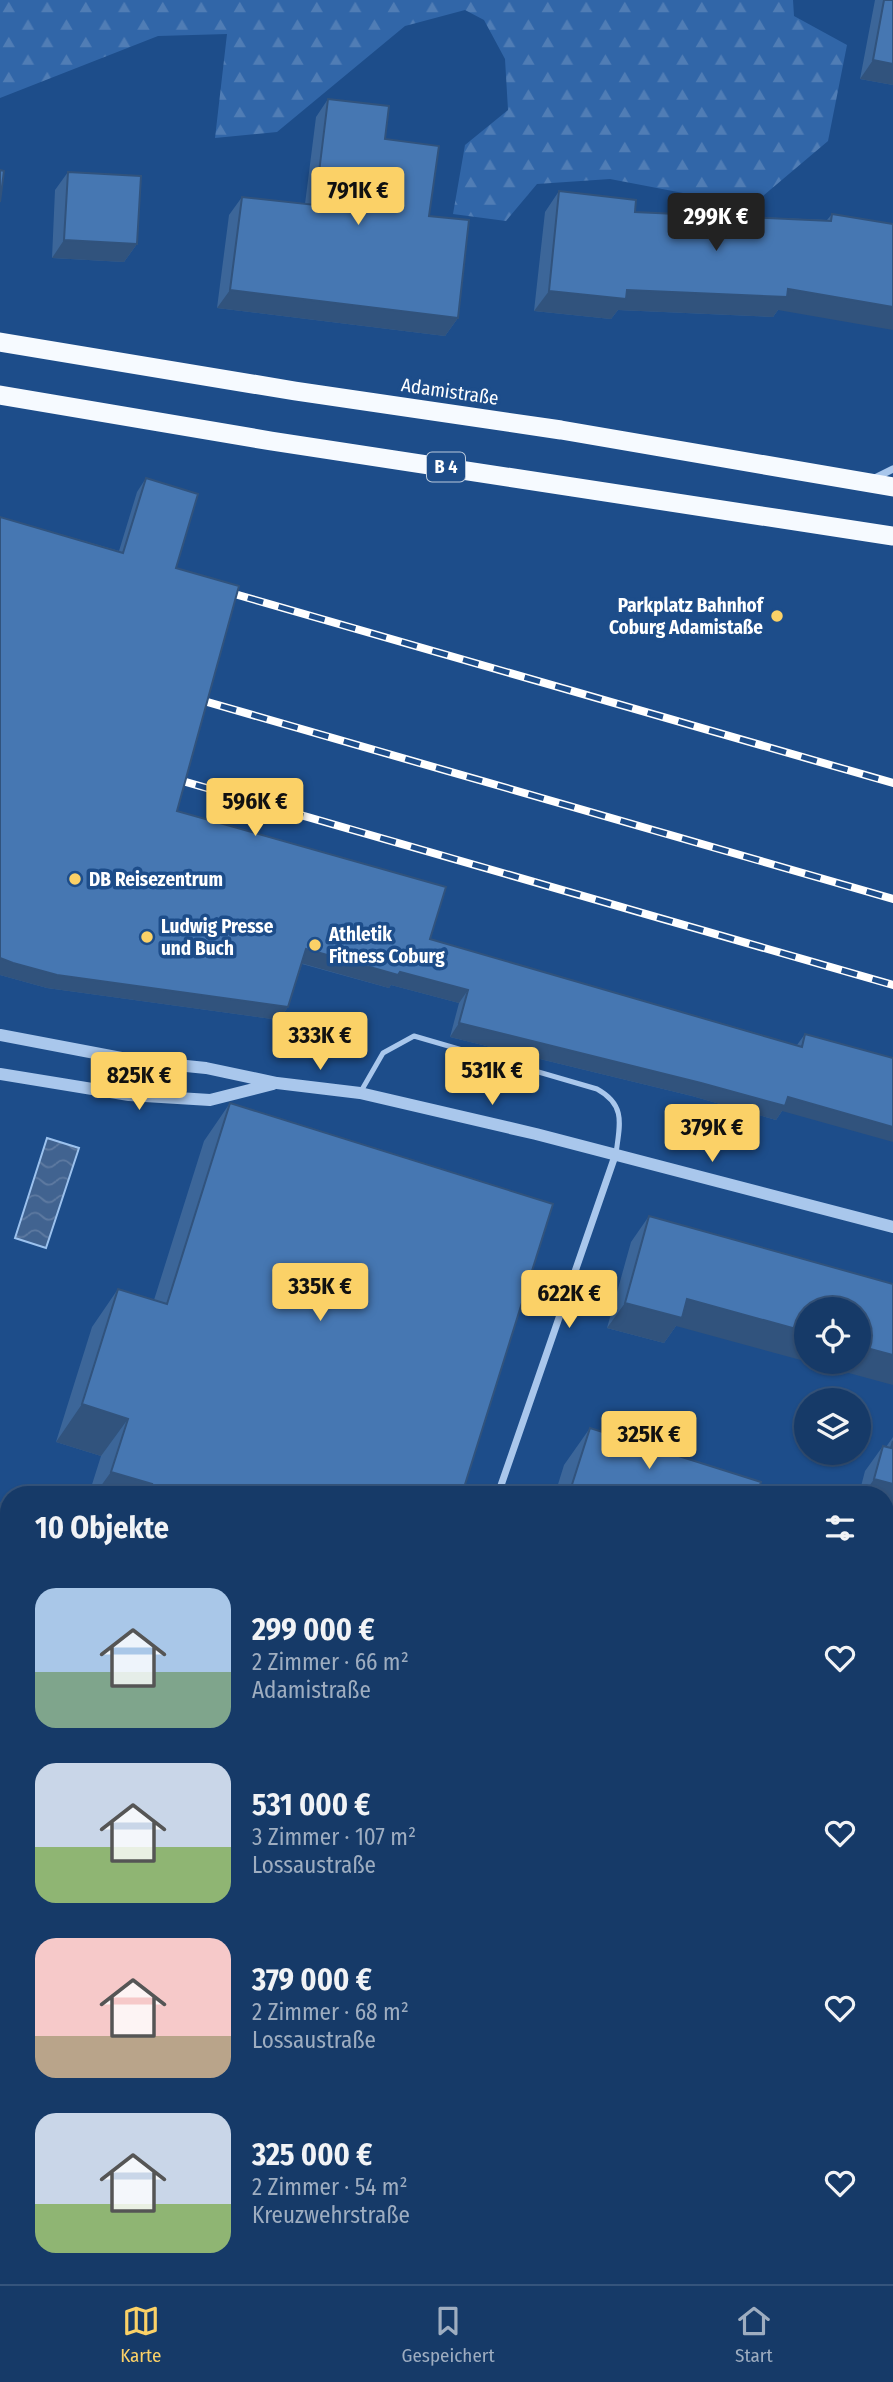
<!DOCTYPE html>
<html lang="de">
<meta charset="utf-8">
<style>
:root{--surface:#163a68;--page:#1f416e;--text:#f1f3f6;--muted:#9eadc0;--line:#35547c;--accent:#fbd167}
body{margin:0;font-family:"Fira Sans Condensed",sans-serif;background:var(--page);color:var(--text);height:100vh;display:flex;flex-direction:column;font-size:26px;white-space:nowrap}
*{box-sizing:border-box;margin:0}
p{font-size:23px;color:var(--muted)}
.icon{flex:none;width:38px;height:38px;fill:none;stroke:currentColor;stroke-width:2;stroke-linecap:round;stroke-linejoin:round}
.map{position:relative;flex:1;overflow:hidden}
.panel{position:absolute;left:0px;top:1486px;width:894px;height:800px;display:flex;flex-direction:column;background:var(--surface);border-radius:28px 28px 0 0;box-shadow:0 2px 5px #0004,0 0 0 2px var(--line)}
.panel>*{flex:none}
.buttons{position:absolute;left:794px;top:1297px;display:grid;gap:14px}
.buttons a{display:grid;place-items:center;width:77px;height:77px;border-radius:50%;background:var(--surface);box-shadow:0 2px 5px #0004,0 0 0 2px var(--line);font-size:35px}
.price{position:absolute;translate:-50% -60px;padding:0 16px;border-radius:7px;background:var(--accent);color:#111;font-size:23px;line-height:46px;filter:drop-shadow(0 2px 4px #0008)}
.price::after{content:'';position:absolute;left:50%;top:42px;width:21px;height:16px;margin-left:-10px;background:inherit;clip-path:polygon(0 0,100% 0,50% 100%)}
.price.selected{background:#222;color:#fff}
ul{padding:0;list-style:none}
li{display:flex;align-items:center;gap:21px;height:175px;padding:0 35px}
li span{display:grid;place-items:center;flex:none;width:196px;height:140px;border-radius:21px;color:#555}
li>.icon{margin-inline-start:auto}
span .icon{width:84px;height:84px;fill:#fffc;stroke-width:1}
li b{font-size:30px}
h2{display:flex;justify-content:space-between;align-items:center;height:84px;padding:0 35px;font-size:30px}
.tab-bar{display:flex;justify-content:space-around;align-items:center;height:98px;border-top:2px solid var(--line);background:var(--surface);font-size:19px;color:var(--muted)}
.tab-bar a{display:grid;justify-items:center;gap:4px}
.tab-bar .selected{color:var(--accent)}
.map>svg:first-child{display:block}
.forest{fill:url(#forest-firs)}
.water{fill:url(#water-waves);stroke:#9cc2ee;stroke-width:2}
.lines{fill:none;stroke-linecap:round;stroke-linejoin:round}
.service{stroke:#a9c7ec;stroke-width:5}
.minor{stroke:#a9c7ec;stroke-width:7}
.tertiary{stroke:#a9c7ec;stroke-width:12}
.trunk{stroke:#f6faff;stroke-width:19}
.rail-casing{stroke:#fff;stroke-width:8}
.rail{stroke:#1d4d8a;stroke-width:5;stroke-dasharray:16;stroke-linecap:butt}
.wall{fill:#3c6699}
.shaded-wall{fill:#31537d}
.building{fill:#4677b2;stroke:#31537d;stroke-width:2}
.poi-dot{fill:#fbd167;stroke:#1d4d8a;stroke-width:2.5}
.labels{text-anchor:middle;stroke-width:7;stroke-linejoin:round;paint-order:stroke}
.shield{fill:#1d4d8a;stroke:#bbcadc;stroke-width:2}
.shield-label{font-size:18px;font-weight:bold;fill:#fff}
.street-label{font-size:19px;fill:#fff;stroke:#1d4d8a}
.poi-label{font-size:19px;font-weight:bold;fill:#fff;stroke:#1d4d8a;text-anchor:start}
</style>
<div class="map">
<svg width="893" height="2284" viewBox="0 0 893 2284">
<defs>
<pattern id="forest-firs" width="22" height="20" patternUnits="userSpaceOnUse" patternTransform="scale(1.75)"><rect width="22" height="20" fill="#3166a8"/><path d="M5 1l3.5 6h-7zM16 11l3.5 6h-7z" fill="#507db5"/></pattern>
<pattern id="water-waves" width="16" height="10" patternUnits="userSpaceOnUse" patternTransform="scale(1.75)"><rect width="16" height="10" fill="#416390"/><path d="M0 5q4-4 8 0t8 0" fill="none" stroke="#5e7aa1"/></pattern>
</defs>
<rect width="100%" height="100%" fill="#1d4d8a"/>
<path class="forest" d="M 0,0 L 793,0 L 794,16 L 847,45 L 828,141 L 751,206 L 610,179 L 537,184 L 506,221 L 453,214 L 465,145 L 508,110 L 505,59 L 484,20 L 465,10 L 405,26 L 277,132 L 215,138 L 227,34 L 158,36 L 0,98 Z"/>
<path class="water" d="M 47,1138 L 79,1148 L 46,1248 L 15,1238 Z"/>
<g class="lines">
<path class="service" d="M 360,1093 L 383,1053 L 414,1036 L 597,1089 C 626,1105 620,1124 616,1153"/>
<path class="minor" d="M 875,478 L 893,469
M 498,1494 L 615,1156
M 0,2044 L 9,2047
M 746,2277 L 770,2284
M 259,2284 L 261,2277
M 548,2284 L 551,2277"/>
<path class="tertiary" d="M 0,1035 L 137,1061 L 206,1068 L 277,1083 L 360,1093 L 536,1134 L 893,1227
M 0,1074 L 129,1095 L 210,1100 L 273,1084"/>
<path class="trunk" d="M 0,342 L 295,391 L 561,430 L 893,487
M 0,395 L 271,441 L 893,536"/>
<g class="rail-casing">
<path id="rail" d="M 217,589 L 893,783
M 190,697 L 893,899
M 165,776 L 893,985"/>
</g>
<use href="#rail" class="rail"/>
</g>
<path class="wall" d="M 875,0 L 893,0 L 893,85 L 860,79 Z
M 328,99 L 385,139 L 429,216 L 458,318 L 445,336 L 217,308 L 229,215 L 242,197 L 305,204 L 316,117 Z
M 68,172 L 137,244 L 124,262 L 52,258 L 55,190 Z
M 559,191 L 635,212 L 827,220 L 832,214 L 893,224 L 778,310 L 773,317 L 618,310 L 611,319 L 534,311 L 545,212 Z
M 146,478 L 176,568 L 177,811 L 430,939 L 797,1045 L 805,1034 L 782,1111 L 776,1120 L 692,1096 L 450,1037 L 459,1003 L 391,985 L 389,988 L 302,964 L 288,1007 L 279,1020 L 47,988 L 0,975 L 0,517 L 119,551 L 137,492 Z
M 230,1103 L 462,1494 L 89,1494 L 101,1456 L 56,1442 L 92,1327 L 118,1289 L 154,1300 L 204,1141 Z
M 649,1216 L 676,1326 L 664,1343 L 607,1328 L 631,1242 Z
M 590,1428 L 757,1494 L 555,1494 L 564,1465 Z
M 893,1437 L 893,1514 L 886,1512 L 886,1494 L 859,1494 L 865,1471 L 883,1446 L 886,1447 Z
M 893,1911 L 893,2061 L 886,2058 L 886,1921 L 889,1922 Z
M 108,2277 L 221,2277 L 219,2284 L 106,2284 Z
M 312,2277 L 421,2277 L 441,2284 L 310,2284 Z
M 584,2277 L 687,2277 L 686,2282 L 694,2284 L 582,2284 Z"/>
<path class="shaded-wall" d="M 873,60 L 893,64 L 893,85 L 860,79 Z
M 64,240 L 137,244 L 124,262 L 52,258 Z
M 788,289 L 893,307 L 893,330 L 778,310 L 773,317 L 618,310 L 611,319 L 534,311 L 549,291 Z
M 230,290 L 458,318 L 445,336 L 217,308 Z
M 306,949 L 400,972 L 468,990 L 459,1003 L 391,985 L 389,988 L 297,962 Z
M 0,958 L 288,1007 L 279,1020 L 47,988 L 0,975 Z
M 459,1023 L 788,1097 L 893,1127 L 893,1142 L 782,1111 L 776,1120 L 692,1096 L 450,1037 Z
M 687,1299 L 807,1332 L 807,1362 L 859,1362 L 859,1346 L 893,1355 L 893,1385 L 676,1326 L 664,1343 L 607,1328 L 625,1303 Z
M 82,1404 L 128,1419 L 101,1456 L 56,1442 Z
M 111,1472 L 152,1484 L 144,1494 L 95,1494 Z
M 874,1479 L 893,1484 L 893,1514 L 886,1512 L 886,1494 L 864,1494 Z
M 886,1679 L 893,1681 L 893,1726 L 886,1724 Z
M 886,1836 L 893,1839 L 893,1884 L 886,1881 Z
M 0,1950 L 9,1953 L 9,1999 L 0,1996 Z
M 886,2013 L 893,2016 L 893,2061 L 886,2058 Z
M 0,2146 L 9,2149 L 9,2182 L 0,2179 Z
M 886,2236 L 893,2239 L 893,2269 L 886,2267 Z"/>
<path class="building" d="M 884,0 L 893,0 L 893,64 L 873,60 Z
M 328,99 L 389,106 L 385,139 L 439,146 L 429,216 L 469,220 L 458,318 L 230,290 L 242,197 L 315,205 Z
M 0,170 L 4,171 L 0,202 Z
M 68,172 L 141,176 L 137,244 L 64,240 Z
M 559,191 L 636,200 L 635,212 L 831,221 L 832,214 L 893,224 L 893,307 L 788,289 L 787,297 L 627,290 L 626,299 L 549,291 Z
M 146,478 L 198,494 L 176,568 L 239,586 L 177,811 L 446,887 L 430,939 L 802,1047 L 805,1034 L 893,1058 L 893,1127 L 788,1097 L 785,1106 L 701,1083 L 459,1023 L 468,990 L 400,972 L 398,975 L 306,949 L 288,1007 L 57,975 L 13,963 L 0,958 L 0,517 L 123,553 Z
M 230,1103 L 553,1204 L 462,1494 L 148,1494 L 152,1484 L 111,1472 L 128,1419 L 82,1404 L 118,1289 L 167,1304 Z
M 649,1216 L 893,1284 L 893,1355 L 859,1346 L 859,1309 L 807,1309 L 807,1332 L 687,1299 L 682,1318 L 625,1303 Z
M 590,1428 L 761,1482 L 757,1494 L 569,1494 Z
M 893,1441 L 893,1484 L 874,1479 L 883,1446 L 891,1448 Z
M 0,1503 L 9,1505 L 9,1953 L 0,1950 Z
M 886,1572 L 893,1574 L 893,1681 L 886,1679 L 886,1682 Z
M 886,1754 L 893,1756 L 893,1839 L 886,1836 Z
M 886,1921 L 893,1924 L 893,2016 L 886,2013 Z
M 0,2062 L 9,2065 L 9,2149 L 0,2146 Z
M 886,2178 L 893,2181 L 893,2239 L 886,2236 Z
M 118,2277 L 221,2277 L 219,2284 L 116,2284 Z
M 317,2277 L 421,2277 L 441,2284 L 315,2284 Z
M 593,2277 L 687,2277 L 686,2282 L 694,2284 L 591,2284 Z"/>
<g class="poi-dot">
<circle cx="777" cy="616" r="7"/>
<circle cx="75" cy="879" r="7"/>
<circle cx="147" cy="937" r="7"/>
<circle cx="315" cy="945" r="7"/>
</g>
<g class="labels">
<rect class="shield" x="427" y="452.5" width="38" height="29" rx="5"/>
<g class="shield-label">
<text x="446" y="473">B 4</text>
</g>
<g class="street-label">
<text transform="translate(450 391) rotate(8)" y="7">Adamistraße</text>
</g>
<g class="poi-label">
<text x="763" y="612" text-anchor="end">Parkplatz Bahnhof<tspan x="763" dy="22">Coburg Adamistaße</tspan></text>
<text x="89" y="886">DB Reisezentrum</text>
<text x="161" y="933">Ludwig Presse<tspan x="161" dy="22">und Buch</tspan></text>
<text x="329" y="941">Athletik<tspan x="329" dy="22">Fitness Coburg</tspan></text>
</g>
</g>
</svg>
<div class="buttons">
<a><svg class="icon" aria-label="locate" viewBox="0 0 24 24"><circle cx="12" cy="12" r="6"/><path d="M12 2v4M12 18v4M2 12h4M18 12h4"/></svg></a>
<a><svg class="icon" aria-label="layers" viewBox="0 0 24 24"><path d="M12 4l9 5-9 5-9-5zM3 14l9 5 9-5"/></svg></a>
</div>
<b class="price" style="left:358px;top:227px">791K €</b>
<b class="price selected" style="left:716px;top:253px">299K €</b>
<b class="price" style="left:255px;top:838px">596K €</b>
<b class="price" style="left:320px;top:1072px">333K €</b>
<b class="price" style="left:492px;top:1107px">531K €</b>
<b class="price" style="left:139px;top:1112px">825K €</b>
<b class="price" style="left:712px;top:1164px">379K €</b>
<b class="price" style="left:320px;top:1323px">335K €</b>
<b class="price" style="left:569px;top:1330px">622K €</b>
<b class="price" style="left:649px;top:1471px">325K €</b>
<section class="panel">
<h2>10 Objekte<svg class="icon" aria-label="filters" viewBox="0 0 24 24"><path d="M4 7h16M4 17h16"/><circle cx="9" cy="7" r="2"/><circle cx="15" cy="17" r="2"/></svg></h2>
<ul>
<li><span style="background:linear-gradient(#a9c7e8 60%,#7fa58c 0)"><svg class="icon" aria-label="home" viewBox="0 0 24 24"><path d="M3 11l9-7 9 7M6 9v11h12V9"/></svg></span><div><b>299 000 €</b><p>2 Zimmer · 66 m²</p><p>Adamistraße</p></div><svg class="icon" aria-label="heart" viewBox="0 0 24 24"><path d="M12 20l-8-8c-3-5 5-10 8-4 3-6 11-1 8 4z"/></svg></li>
<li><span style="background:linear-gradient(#c9d6e8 60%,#8fb573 0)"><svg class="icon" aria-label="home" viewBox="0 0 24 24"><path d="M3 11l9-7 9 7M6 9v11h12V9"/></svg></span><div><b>531 000 €</b><p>3 Zimmer · 107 m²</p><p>Lossaustraße</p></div><svg class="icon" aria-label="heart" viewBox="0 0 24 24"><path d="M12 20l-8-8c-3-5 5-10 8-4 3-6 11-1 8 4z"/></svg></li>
<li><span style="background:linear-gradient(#f6c9c9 70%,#b9a48a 0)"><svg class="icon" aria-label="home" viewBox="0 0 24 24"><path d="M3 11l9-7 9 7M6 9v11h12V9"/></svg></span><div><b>379 000 €</b><p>2 Zimmer · 68 m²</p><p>Lossaustraße</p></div><svg class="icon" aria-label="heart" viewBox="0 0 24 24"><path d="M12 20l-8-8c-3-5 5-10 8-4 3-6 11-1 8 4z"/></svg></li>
<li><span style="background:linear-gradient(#c9d6e8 65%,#8fb573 0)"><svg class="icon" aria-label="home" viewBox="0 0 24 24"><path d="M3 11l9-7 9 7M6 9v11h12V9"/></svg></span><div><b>325 000 €</b><p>2 Zimmer · 54 m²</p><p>Kreuzwehrstraße</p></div><svg class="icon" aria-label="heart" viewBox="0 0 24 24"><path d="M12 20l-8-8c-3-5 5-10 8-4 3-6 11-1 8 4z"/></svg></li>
</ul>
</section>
</div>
<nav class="tab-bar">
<a class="selected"><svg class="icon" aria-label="map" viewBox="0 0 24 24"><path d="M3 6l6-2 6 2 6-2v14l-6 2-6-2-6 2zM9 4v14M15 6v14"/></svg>Karte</a>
<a><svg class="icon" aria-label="saved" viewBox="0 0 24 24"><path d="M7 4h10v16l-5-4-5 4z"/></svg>Gespeichert</a>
<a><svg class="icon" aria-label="home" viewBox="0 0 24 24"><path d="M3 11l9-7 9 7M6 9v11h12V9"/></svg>Start</a>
</nav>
